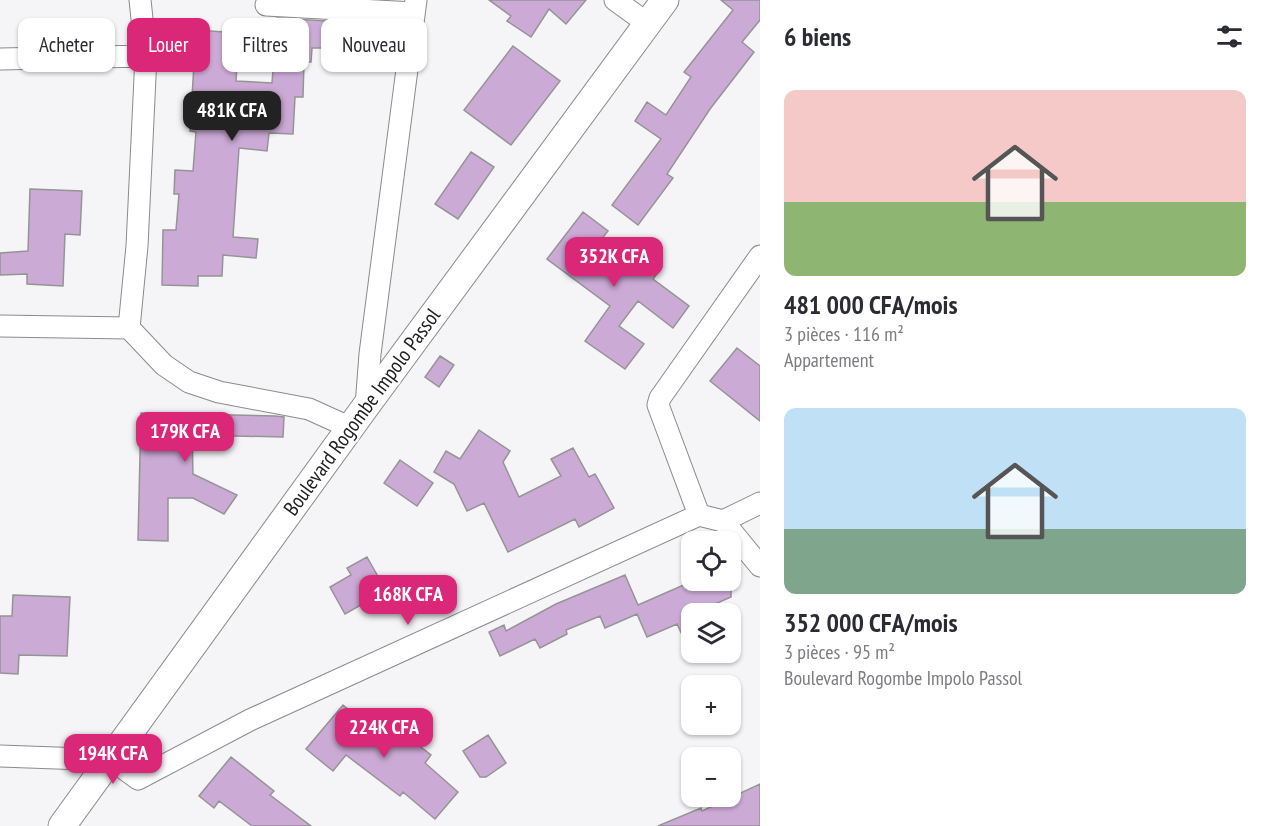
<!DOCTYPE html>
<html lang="fr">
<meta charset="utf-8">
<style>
:root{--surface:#fff;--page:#f2f2f3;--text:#2b2b33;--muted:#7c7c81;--accent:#db2777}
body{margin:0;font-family:"PT Sans Narrow",sans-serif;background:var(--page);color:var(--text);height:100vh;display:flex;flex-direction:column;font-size:22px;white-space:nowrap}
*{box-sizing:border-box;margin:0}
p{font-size:20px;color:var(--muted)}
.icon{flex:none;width:33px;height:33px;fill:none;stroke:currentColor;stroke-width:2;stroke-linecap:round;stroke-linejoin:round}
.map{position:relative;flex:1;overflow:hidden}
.sheet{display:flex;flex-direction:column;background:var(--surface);width:510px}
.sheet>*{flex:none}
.banner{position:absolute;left:18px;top:18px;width:570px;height:54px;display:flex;gap:12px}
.controls{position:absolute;left:681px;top:531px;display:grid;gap:12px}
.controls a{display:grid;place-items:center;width:60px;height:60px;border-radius:12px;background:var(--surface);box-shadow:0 2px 4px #0004;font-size:30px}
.price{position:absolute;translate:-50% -51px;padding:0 14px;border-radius:12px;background:var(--accent);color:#fff;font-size:20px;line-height:39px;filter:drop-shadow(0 2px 3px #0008)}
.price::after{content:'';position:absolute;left:50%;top:36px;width:18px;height:14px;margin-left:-9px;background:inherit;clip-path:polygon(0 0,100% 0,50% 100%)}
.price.current{background:#222;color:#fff}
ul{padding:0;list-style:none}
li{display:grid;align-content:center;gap:12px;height:318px;padding:0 24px}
li span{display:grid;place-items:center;height:186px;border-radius:12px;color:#555}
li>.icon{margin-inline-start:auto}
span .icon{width:108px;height:108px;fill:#fffc;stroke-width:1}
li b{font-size:26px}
h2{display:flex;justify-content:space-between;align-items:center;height:72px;padding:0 24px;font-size:26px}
.pill{padding:0 21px;border-radius:12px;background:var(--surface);box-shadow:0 2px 4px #0004;font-size:21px;line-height:54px}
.pill.current{background:var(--accent);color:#fff}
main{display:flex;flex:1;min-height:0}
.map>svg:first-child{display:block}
.building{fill:#ccaad6;stroke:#959495;stroke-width:1.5}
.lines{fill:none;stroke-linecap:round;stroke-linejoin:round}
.minor-casing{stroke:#8b8a8c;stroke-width:23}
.tertiary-casing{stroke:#8b8a8c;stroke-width:29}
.minor{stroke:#fff;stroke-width:21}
.tertiary{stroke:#fff;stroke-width:27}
.labels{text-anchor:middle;stroke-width:5;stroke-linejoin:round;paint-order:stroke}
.street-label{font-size:21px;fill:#212121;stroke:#fff}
</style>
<main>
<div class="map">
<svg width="760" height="826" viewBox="0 0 760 826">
<rect width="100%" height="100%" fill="#f5f5f7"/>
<path class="building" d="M 489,0 L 586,0 L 566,24 L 549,9 L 531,37 L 507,21 L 511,16 Z
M 721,0 L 760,0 L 760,20 L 742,42 L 754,52 L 710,109 L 667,174 L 673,178 L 638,225 L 612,205 L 661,139 L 635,121 L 647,102 L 666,115 L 691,77 L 684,72 L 733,10 Z
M 277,18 L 343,22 L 342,41 L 325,40 L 324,48 L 312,48 L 311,62 L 304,62 L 303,97 L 295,97 L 293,134 L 269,133 L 267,151 L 239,148 L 233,237 L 258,239 L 256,258 L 223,255 L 222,276 L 198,276 L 198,286 L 162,285 L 163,230 L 176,230 L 179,194 L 174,194 L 175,170 L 193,171 L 196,132 L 190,131 L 196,30 L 239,33 L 236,81 L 272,83 Z
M 513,46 L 560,81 L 511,145 L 464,110 Z
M 471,152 L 494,167 L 458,219 L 435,204 Z
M 30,189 L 82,191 L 80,235 L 65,234 L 63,286 L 27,284 L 27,274 L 0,275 L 0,253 L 28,251 Z
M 583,212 L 608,231 L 596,246 L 625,268 L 637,250 L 662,267 L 653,279 L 689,306 L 673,328 L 638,301 L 619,326 L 644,344 L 625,369 L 585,341 L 610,306 L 547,259 Z
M 737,348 L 760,366 L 760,421 L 710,381 Z
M 440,356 L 454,365 L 439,387 L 425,377 Z
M 141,413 L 275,416 L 284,417 L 283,437 L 192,435 L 193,474 L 237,495 L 224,514 L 193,498 L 168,498 L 168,541 L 138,540 Z
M 479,430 L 510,451 L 503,462 L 519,497 L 561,476 L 551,459 L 573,448 L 589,477 L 595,474 L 614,508 L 579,527 L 575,519 L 508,552 L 484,503 L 467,511 L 454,484 L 434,472 L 446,451 L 460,459 Z
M 400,460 L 433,483 L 417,506 L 384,483 Z
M 367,557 L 389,596 L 369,607 L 366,602 L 345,614 L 330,587 L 351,575 L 347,568 Z
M 625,575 L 638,605 L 695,580 L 726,580 L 731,591 L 731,597 L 692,614 L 692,656 L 677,624 L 647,637 L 637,614 L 605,628 L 600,616 L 566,630 L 567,634 L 540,648 L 535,639 L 500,656 L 489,632 L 504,625 L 506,631 L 556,604 Z
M 13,595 L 70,597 L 67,656 L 19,655 L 18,674 L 0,673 L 0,616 L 12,616 Z
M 343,705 L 375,731 L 384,719 L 431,755 L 425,763 L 458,792 L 435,819 L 403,792 L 400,796 L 346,755 L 333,771 L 306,749 Z
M 488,735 L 506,763 L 486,777 L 480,777 L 463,751 Z
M 231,757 L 274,791 L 270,795 L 311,826 L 252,826 L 219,801 L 214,808 L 199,796 Z
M 760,784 L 760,826 L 658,826 L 701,808 L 702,811 Z"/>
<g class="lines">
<g class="minor-casing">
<path id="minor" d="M 615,0 L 648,24
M 266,5 L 414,13
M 0,59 L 146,56
M 0,326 L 129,328 L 164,365 L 189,382 L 219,392 L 309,409 L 351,428
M 129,328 L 137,246 L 146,56 L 140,0
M 366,406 L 370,354 L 416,0
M 699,515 L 658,405 L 660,398 L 760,256
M 723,521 L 760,503
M 0,756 L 112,760 L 138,779 L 250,720 L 699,515 L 723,521 L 760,566"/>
</g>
<g class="tertiary-casing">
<path id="tertiary" d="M 62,826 L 366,406 L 665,0"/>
</g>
<use href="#minor" class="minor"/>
<use href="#tertiary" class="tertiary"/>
</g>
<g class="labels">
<g class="street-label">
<text transform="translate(362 412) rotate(-54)" y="7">Boulevard Rogombe Impolo Passol</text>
</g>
</g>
</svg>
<div class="controls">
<a><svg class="icon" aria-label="locate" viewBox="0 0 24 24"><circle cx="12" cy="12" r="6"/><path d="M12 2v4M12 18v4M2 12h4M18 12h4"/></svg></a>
<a><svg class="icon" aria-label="layers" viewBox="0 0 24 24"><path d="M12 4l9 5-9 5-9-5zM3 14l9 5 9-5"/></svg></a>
<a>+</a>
<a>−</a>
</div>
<b class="price current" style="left:232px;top:142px">481K CFA</b>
<b class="price" style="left:614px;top:288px">352K CFA</b>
<b class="price" style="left:185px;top:463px">179K CFA</b>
<b class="price" style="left:408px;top:626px">168K CFA</b>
<b class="price" style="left:384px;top:759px">224K CFA</b>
<b class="price" style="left:113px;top:785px">194K CFA</b>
<div class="banner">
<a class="pill">Acheter</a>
<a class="pill current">Louer</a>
<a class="pill">Filtres</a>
<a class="pill">Nouveau</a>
</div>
</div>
<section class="sheet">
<h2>6 biens<svg class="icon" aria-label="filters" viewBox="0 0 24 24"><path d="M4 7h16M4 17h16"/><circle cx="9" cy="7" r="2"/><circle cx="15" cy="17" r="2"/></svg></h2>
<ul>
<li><span style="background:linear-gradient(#f6c9c9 60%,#8fb573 0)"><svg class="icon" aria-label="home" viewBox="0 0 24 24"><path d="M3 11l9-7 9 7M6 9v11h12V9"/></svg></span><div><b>481 000 CFA/mois</b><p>3 pièces · 116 m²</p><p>Appartement</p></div></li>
<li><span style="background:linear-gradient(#bfe0f5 65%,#7fa58c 0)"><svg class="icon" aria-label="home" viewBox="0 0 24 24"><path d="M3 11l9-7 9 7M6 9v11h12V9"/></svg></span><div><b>352 000 CFA/mois</b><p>3 pièces · 95 m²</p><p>Boulevard Rogombe Impolo Passol</p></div></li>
</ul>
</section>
</main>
